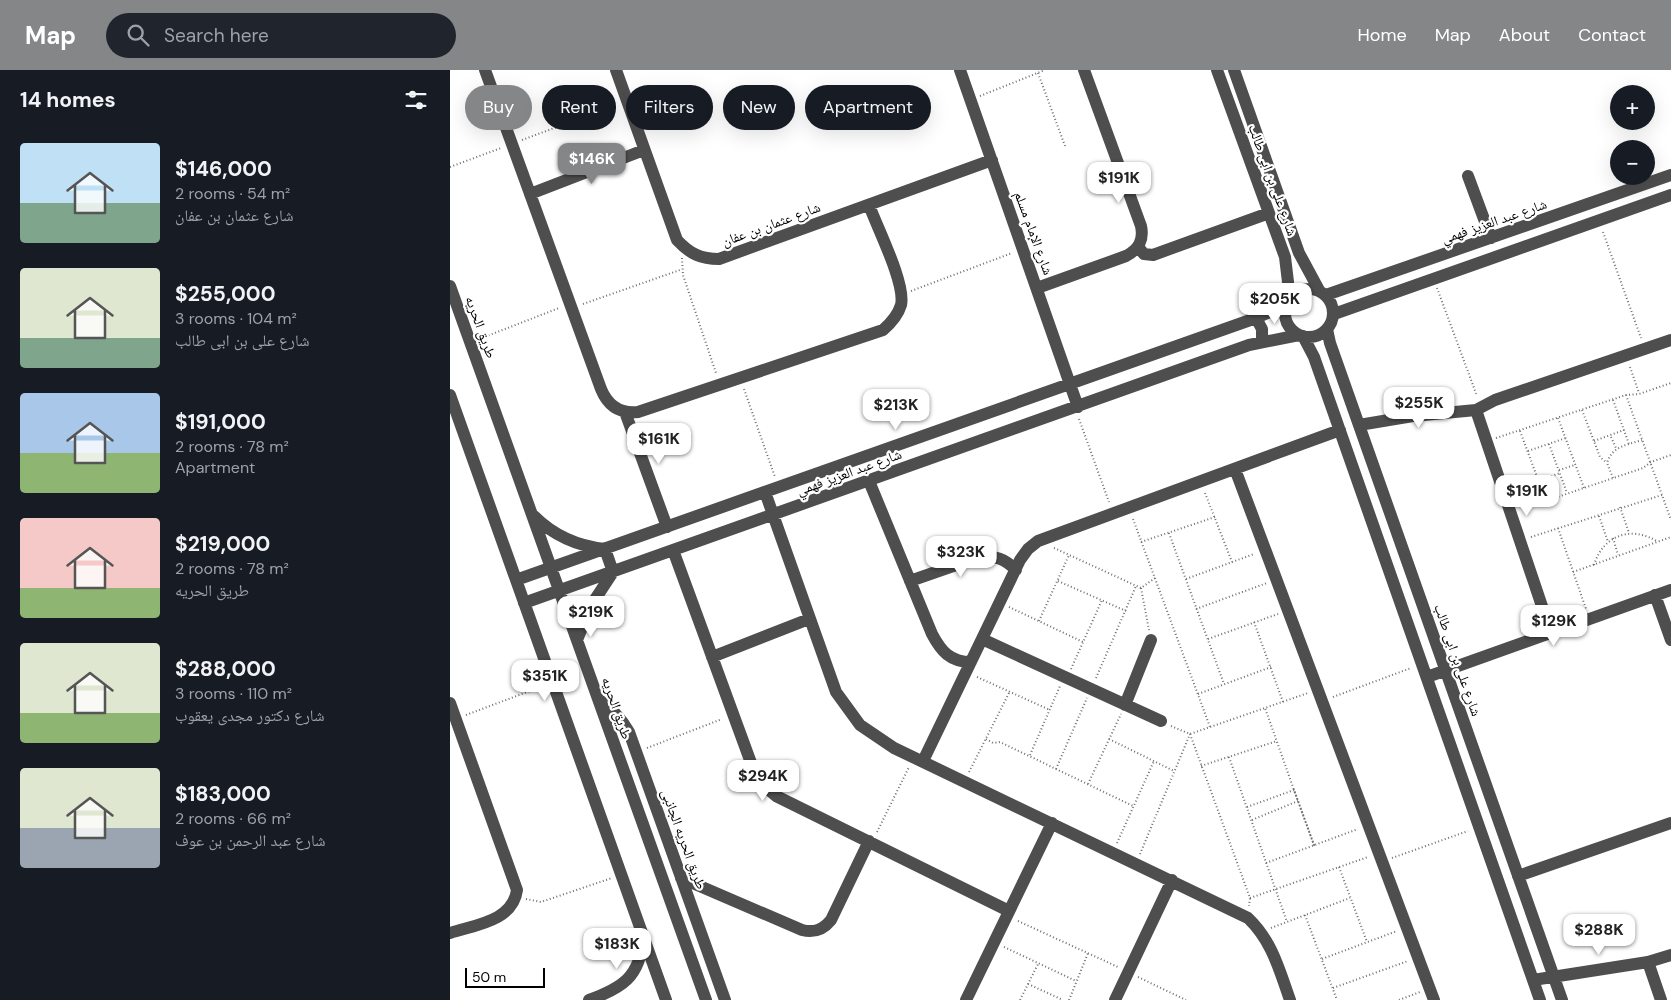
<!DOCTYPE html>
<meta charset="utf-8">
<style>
:root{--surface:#171b24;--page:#20242c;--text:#f1f3f6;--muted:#9ea1a6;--accent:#858687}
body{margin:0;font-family:"DM Sans","Noto Naskh Arabic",sans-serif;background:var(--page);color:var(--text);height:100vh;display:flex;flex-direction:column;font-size:19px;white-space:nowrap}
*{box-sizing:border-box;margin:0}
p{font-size:16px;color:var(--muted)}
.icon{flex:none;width:28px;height:28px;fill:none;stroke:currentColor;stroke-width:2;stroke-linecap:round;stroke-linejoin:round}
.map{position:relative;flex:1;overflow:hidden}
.details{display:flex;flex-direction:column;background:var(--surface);width:450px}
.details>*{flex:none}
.hud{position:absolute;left:15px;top:15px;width:475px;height:45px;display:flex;gap:10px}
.controls{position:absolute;left:1160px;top:15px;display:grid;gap:10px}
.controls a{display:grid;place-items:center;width:45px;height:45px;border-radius:50%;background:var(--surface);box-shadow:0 5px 20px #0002;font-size:25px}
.scale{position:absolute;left:15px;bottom:12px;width:80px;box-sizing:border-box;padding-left:5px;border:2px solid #000;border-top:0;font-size:14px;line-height:18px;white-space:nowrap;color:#000;-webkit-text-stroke:4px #fff;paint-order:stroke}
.price{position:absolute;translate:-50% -42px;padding:0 11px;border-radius:10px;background:#fff;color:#222;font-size:16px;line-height:32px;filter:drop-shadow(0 1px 2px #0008)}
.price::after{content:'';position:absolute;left:50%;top:30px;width:15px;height:11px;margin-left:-8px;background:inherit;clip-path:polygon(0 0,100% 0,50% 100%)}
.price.current{background:var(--accent);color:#fff}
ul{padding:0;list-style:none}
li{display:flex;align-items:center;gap:15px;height:125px;padding:0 20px}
li span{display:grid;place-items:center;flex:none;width:140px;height:100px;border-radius:5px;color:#555}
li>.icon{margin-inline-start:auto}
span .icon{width:60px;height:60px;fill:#fffc;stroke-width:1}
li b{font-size:21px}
h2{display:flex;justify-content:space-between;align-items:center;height:60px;padding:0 20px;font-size:21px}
.chip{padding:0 18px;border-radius:22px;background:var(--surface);box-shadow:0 5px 20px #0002;font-size:18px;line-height:45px}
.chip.current{background:var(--accent);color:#fff}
header{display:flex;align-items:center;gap:30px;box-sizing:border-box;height:70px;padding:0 25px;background:var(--accent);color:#fff}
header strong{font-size:24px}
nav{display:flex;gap:28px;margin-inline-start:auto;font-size:18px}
.search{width:350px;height:45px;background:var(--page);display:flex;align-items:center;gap:12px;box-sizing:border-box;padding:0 18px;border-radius:28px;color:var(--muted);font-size:19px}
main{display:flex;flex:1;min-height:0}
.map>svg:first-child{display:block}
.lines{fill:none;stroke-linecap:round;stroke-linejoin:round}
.path{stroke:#707070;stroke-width:2;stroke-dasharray:1 2.5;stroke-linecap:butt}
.minor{stroke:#4e4e4e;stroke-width:12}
.labels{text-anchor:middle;stroke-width:4.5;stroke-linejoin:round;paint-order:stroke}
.street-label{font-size:14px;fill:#000;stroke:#fff}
</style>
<header>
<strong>Map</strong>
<div class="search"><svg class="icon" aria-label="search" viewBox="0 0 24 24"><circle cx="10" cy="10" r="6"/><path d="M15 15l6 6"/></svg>Search here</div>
<nav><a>Home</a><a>Map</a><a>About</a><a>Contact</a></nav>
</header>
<main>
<section class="details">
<h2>14 homes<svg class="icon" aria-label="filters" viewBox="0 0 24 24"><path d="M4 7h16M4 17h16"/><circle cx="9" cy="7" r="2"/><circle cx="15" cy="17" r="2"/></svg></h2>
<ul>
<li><span style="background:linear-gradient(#bfe0f5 60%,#7fa58c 0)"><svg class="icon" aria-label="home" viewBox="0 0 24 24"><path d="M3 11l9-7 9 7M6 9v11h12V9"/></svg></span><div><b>$146,000</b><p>2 rooms · 54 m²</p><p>شارع عثمان بن عفان</p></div></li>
<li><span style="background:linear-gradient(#dfe7d0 70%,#7fa58c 0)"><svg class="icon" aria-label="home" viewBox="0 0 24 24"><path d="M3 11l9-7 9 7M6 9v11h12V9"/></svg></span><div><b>$255,000</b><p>3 rooms · 104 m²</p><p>شارع على بن ابى طالب</p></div></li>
<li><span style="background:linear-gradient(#a9c7e8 60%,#8fb573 0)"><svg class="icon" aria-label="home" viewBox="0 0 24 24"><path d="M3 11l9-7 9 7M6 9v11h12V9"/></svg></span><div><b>$191,000</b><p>2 rooms · 78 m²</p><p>Apartment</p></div></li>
<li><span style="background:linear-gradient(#f6c9c9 70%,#8fb573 0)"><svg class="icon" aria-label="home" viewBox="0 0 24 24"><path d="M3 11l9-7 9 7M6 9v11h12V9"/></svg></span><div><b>$219,000</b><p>2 rooms · 78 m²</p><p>طريق الحريه</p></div></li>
<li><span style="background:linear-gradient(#dfe7d0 70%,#8fb573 0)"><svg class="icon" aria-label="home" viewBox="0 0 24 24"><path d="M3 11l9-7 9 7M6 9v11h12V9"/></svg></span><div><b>$288,000</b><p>3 rooms · 110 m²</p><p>شارع دكتور مجدى يعقوب</p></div></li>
<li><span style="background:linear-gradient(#dfe7d0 60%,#9aa5b1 0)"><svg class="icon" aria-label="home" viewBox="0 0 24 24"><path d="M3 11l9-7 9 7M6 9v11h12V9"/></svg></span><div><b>$183,000</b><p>2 rooms · 66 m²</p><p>شارع عبد الرحمن بن عوف</p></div></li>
</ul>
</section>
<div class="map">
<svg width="1221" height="930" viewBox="0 0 1221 930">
<rect width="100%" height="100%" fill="#fff"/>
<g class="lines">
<path class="path" d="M 588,3 L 615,76
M 530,26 L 595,0
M 72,70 L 166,35
M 0,97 L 51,78
M 1153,162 L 1191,268
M 232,188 L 233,205 L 266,303
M 987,218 L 1027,326
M 461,221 L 562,183
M 133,234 L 230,200
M 32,268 L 109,238
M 1180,297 L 1189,323
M 294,319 L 325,407
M 1176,325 L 1221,450
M 1163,330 L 1179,374
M 1132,340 L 1150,387 L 1157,393
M 1108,348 L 1134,418
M 629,349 L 659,432
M 1070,361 L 1096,431
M 1161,367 L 1166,378
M 1046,368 L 1176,325 L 1189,324 L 1221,313
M 1144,371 L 1174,360
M 1099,374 L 1117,423
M 1078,381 L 1116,368
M 1109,400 L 1125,395
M 1163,408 L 1157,393 C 1162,376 1177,375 1192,370
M 1088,411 L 1110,403
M 755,423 L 782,492
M 1170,437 L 1179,463
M 1072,439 L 1193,398 L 1201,392 L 1221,385
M 1149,446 L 1158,472
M 683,449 L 760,657
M 1108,458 L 1136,539
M 719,463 L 774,614
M 1081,467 L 1212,425
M 1163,468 L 1168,485
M 691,472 L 765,447
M 604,478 L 691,518 L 705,508
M 1144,495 C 1153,465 1182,455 1208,472
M 1123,502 L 1221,467
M 736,509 L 804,484
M 608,511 L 676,541
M 691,518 L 699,560
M 559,537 L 633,572
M 746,539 L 817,513
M 589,551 L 619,485
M 804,552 L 833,632
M 758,569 L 828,544
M 621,599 L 652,530
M 527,607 L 600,640
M 646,608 L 686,516
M 748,624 L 821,597
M 883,627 L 961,598
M 16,645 L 93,616
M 721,656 L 740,664 L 858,623
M 740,664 L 800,828 L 799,836
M 536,669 L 543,673 L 550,672 L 683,736
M 659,669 L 724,701
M 197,678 L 272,649
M 580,685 L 610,616
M 779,687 L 837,852
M 751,696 L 827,671
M 606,699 L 637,628
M 519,702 L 560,621
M 638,714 L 671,644
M 797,737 L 844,720 L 864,775 L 844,720 L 815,638
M 802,750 L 848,731
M 427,762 L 459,697
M 667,773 L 704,691
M 690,784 L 740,664
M 942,788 L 1018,761
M 816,793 L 908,759
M 889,797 L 917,872
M 800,828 L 918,787
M 76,829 L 91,832 L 162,808
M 855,845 L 887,930
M 568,851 L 668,897
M 821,858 L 900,828
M 554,877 L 626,911
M 872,889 L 947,861
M 688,907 L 736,930
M 578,914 L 613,930
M 883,918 L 958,891
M 570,930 L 588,894
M 619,930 L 638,883
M 949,930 L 970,922"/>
<path class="minor" d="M 35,0 L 151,319 C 158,336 170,344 188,342 L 433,260 C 441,253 448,245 451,235 C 456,214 427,157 419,135
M 166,0 L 227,170 C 240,184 251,189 269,189 L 542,90
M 510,0 L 628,337
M 767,0 L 835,187 L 838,212 L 837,232
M 784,0 L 849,183 L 869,220
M 1018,106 L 1041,168
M 80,124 L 194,80
M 688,177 L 694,184 L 703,185 L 819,143
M 0,216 L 256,930
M 587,218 L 676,186 C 689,179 694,170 691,156 L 634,0
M835 243a24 24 0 1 1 48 0a24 24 0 1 1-48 0Z
M 876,225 L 1221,105
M 884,244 L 1221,125
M 806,248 L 812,259 L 812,271
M 877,259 L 880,273 L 1112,930
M 853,266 L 864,287 L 1090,930
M 0,325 L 216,930
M 1026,340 L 1101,563
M 175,342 L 217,457
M 909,355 L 963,346 L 1026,340 L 1045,330 L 1221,270
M 785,399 L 984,930
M 419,411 L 482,564 C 491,581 500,592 521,592
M 315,422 L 386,622 L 410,655 L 444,678 L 798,848 C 822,871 829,899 840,930
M 84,446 C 104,466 127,476 155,479 L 163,502 L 142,534 L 127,570
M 223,480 L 304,701 L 313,715 L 326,726 L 559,841
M 66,510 L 806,248 L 836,235
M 460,511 L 529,487 C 545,485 555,489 566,500
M 1205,525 L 1221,570
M 74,533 L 799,275 L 849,265
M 532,569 L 711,651
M 262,587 L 359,549
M 977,607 L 1221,520
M 148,629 C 162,638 171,648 179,662 L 275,930
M 0,633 L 67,820 C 63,851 25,855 0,863
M 675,635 L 701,570
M 473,691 L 570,490 L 578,479 L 588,471 L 890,360
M 1068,806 L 1221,753
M 231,808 L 352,860 C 364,863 373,860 381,850 L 419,771
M 1198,892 L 1211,930
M 1083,910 L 1198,892 L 1221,885
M 139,930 C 172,918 190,907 193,869
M 516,930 L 602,753
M 665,930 L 722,810"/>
</g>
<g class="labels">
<g class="street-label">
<text transform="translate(823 110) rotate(70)" y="5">شارع على بن ابى طالب</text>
<text transform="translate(1044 151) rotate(-19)" y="5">شارع عبد العزيز فهمي</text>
<text transform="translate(321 154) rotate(-20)" y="5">شارع عثمان بن عفان</text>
<text transform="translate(584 163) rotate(70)" y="5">شارع الإمام مسلم</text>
<text transform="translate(31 257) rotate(70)" y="5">طريق الحريه</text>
<text transform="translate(399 402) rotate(-20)" y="5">شارع عبد العزيز فهمي</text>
<text transform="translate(1008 590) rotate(71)" y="5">شارع على بن ابى طالب</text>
<text transform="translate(167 638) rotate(71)" y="5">طريق الحريه</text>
<text transform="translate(234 769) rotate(70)" y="5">طريق الحريه الجانبى</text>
</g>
</g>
</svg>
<div class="controls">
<a>+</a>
<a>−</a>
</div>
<div class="scale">50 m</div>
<b class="price current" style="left:142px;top:115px">$146K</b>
<b class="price" style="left:669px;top:134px">$191K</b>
<b class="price" style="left:825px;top:255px">$205K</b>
<b class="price" style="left:969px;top:359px">$255K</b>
<b class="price" style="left:446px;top:361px">$213K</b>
<b class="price" style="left:209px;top:395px">$161K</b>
<b class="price" style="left:1077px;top:447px">$191K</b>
<b class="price" style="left:511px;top:508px">$323K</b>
<b class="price" style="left:141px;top:568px">$219K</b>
<b class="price" style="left:1104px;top:577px">$129K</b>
<b class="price" style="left:95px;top:632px">$351K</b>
<b class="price" style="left:313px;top:732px">$294K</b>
<b class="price" style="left:1149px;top:886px">$288K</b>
<b class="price" style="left:167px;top:900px">$183K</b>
<div class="hud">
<a class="chip current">Buy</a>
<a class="chip">Rent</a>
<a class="chip">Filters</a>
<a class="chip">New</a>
<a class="chip">Apartment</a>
</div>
</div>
</main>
